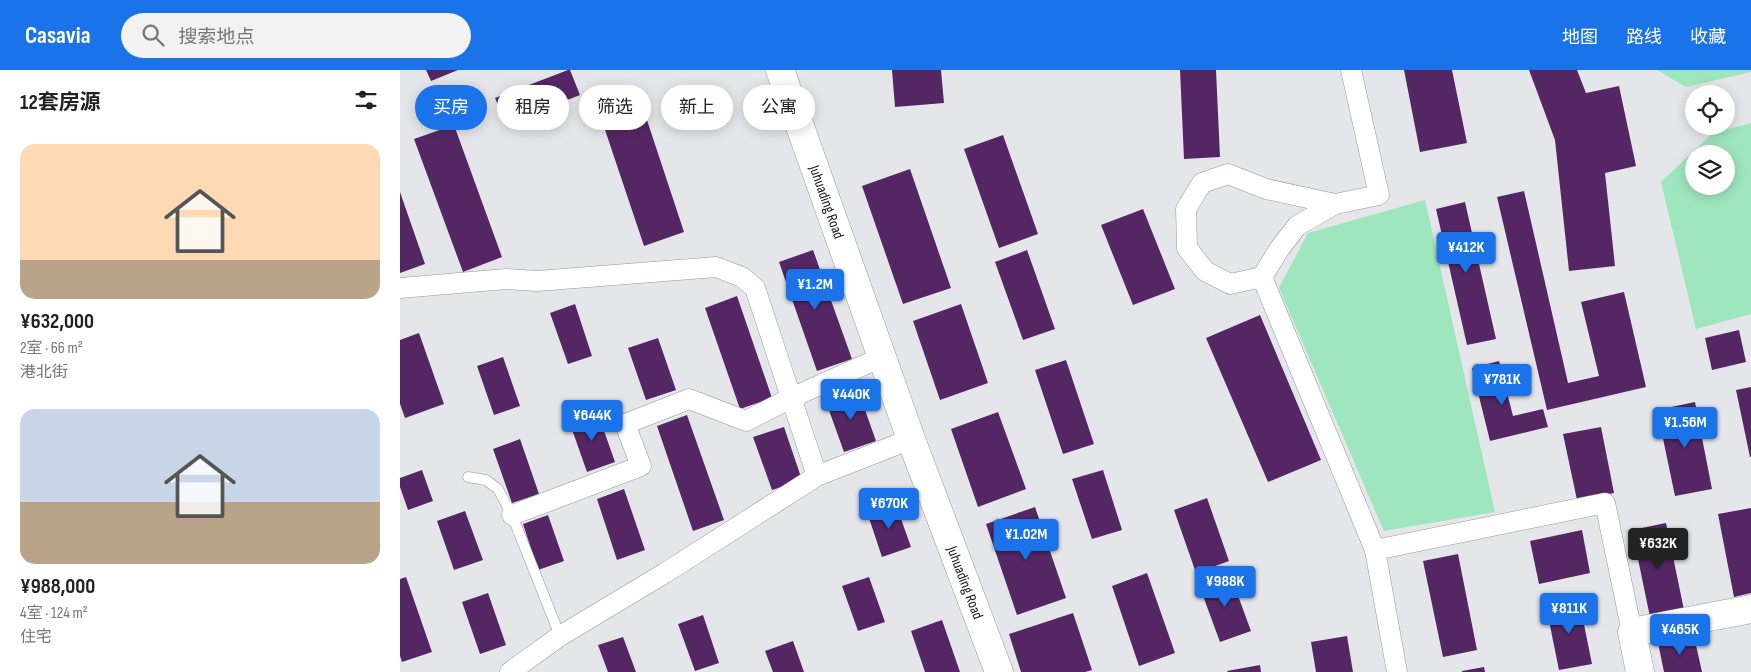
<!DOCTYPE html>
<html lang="zh">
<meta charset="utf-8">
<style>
:root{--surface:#fff;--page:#f2f2f2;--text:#222;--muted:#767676;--accent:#1a73e8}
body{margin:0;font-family:"Sofia Sans Condensed","Noto Sans SC",sans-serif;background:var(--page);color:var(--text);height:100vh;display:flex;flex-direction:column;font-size:19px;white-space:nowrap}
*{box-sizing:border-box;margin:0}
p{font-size:16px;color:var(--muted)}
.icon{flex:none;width:28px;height:28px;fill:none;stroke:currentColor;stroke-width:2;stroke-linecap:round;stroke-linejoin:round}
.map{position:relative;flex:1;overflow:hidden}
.drawer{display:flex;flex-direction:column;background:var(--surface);width:400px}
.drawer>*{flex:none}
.guide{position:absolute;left:15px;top:15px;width:475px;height:45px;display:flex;gap:10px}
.fabs{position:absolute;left:1285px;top:15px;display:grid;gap:10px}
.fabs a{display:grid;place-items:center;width:50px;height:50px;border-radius:50%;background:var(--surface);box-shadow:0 2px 12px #0003;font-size:25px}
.price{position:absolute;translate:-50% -42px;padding:0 11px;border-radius:5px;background:var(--accent);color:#fff;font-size:16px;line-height:32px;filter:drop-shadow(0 1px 2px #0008)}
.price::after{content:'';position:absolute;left:50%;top:30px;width:15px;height:11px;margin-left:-8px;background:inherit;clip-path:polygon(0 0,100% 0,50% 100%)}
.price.selected{background:#222;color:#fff}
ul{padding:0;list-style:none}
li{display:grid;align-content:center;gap:10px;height:265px;padding:0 20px}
li span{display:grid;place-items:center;height:155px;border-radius:15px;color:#555}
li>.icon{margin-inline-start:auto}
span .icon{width:90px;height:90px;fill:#fffc;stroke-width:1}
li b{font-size:21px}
h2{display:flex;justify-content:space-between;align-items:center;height:60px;padding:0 20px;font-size:21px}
.tag{padding:0 18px;border-radius:22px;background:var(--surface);box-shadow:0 2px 12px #0003;font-size:18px;line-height:45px}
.tag.selected{background:var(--accent);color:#fff}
header{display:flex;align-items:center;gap:30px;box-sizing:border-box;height:70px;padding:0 25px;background:var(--accent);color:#fff}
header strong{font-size:24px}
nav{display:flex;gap:28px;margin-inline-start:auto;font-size:18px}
.search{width:350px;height:45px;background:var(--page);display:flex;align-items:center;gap:12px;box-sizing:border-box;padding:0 18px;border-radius:28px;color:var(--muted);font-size:19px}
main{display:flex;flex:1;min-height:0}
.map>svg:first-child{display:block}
.green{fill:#9ee6bd;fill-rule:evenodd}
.building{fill:#542764}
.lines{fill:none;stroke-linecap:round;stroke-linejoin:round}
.lane-casing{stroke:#949699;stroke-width:11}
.street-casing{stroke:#949699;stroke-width:21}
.secondary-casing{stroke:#949699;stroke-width:29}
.lane{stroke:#fff;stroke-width:10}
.street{stroke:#fff;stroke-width:20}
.secondary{stroke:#fff;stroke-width:28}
.labels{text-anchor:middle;stroke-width:5;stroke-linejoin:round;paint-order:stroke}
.street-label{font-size:15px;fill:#131415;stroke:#f2f4f7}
</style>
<header>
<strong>Casavia</strong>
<div class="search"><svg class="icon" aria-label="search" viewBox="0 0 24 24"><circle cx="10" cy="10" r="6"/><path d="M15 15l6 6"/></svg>搜索地点</div>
<nav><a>地图</a><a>路线</a><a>收藏</a></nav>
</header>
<main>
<section class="drawer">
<h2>12套房源<svg class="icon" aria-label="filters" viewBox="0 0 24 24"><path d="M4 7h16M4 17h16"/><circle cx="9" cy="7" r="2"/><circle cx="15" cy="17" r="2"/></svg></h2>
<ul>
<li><span style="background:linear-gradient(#ffd9b3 75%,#b9a48a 0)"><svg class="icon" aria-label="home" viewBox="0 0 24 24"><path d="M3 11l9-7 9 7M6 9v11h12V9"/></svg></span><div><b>¥632,000</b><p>2室 · 66 m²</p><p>港北街</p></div></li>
<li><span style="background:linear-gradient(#c9d6e8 60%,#b9a48a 0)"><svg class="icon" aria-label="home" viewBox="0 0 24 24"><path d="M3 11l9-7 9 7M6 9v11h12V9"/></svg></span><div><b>¥988,000</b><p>4室 · 124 m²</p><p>住宅</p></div></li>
</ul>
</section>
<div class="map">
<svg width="1351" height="602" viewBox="0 0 1351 602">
<rect width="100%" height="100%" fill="#e5e6ea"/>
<path class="green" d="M 1257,0 L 1351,0 L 1351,2 L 1286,17 Z
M 1351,53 L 1351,244 L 1296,259 L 1261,112 L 1313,63 ZM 1294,84 L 1326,84 L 1326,116 L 1294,116 Z
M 1025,130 L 1095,442 L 984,461 L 879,218 L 908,163 Z"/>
<path class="building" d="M 26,0 L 58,0 L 31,11 Z
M 168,0 L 170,0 L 180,25 L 106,54 L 95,28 Z
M 492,0 L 541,0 L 544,33 L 495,37 Z
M 780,0 L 816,0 L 820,87 L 784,89 Z
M 1004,0 L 1052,0 L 1067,73 L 1020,82 Z
M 1129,0 L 1177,0 L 1186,23 L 1219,16 L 1236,96 L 1205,103 L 1215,196 L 1169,201 L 1155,70 Z
M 240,29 L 284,162 L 244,176 L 199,42 Z
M 54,55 L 102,187 L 63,202 L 14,69 Z
M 603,65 L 638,164 L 599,178 L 564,79 Z
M 510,99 L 551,218 L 503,234 L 462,116 Z
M 1124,121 L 1168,313 L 1199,306 L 1181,232 L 1224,222 L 1246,317 L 1147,340 L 1097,127 Z
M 0,122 L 25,194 L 0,203 Z
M 1065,132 L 1096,269 L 1067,275 L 1036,139 Z
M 743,139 L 775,219 L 733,235 L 701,155 Z
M 413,180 L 452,289 L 417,301 L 379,192 Z
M 627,180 L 655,259 L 623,270 L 595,192 Z
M 337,226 L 372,328 L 340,339 L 305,238 Z
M 175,234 L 192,286 L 168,294 L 150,243 Z
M 561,234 L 588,313 L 540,330 L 513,251 Z
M 860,245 L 921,390 L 868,412 L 806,268 Z
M 1339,260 L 1346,292 L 1312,300 L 1305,268 Z
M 19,263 L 44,334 L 5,348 L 0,334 L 0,270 Z
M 258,268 L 276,320 L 246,330 L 228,278 Z
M 103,287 L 120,336 L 94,345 L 77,296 Z
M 666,290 L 694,374 L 663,384 L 635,300 Z
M 1099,291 L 1113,346 L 1143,339 L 1148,357 L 1090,371 L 1072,298 Z
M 1351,317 L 1351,387 L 1350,387 L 1336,320 Z
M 458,320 L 476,371 L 444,382 L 426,332 Z
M 1295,332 L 1312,419 L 1275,426 L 1257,340 Z
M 197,341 L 215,392 L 187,402 L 169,351 Z
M 598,342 L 626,419 L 578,437 L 551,359 Z
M 287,345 L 324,450 L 293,461 L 257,356 Z
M 384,357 L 402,410 L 372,420 L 353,367 Z
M 1201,357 L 1214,423 L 1177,430 L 1163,364 Z
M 120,369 L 139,424 L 112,433 L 93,379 Z
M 22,400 L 33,431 L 8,440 L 0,417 L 0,408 Z
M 703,400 L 722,460 L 692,469 L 672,409 Z
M 224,419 L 245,480 L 217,490 L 197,429 Z
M 807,428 L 829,491 L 796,503 L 774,440 Z
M 495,432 L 511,477 L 482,487 L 467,442 Z
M 635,437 L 666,528 L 617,545 L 586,454 Z
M 1351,438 L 1351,523 L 1334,527 L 1318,444 Z
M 65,441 L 83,490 L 54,500 L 37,451 Z
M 148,445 L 164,491 L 138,500 L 123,454 Z
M 1266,453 L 1284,540 L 1250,547 L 1232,460 Z
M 1182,460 L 1190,503 L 1139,514 L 1130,471 Z
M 1058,484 L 1077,580 L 1043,587 L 1023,491 Z
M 747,503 L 775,583 L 739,596 L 712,516 Z
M 830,504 L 851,561 L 820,572 L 799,515 Z
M 6,507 L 32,582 L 2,592 L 0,586 L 0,509 Z
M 469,507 L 485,552 L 458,561 L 442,516 Z
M 88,523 L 106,575 L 80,584 L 62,532 Z
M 1179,530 L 1192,594 L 1159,600 L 1146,536 Z
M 673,543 L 692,600 L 685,602 L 621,602 L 609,564 Z
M 303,545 L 319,593 L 295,601 L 278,554 Z
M 542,550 L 560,602 L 525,602 L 511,561 Z
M 947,566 L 953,602 L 916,602 L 911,572 Z
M 1294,566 L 1302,602 L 1264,602 L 1258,573 Z
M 223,567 L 236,602 L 208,602 L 198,575 Z
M 393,571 L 404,602 L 373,602 L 365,581 Z
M 860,595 L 861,602 L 828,602 L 827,601 Z
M 1084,597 L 1085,602 L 1062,602 L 1062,601 Z"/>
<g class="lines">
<g class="lane-casing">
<path id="lane" d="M 68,407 L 86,410 L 98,419 L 112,445 L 160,566"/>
</g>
<g class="street-casing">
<path id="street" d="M 951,0 L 979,125 L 935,134 L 866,119 L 828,104 L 802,113 L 786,139 L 787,178 L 805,201 L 830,214 L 862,207 L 975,480 L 997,602
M 862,207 L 880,178 L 897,156 L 935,134
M 0,218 L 106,209 L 137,211 L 316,197 L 342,207 L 355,218 L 417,406
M 112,445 L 241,396 L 225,354 L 289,329 L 346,351 L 391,328 L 482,287
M 975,480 L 1205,433 L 1232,562
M 110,602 L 160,566 L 265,503 L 417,406 L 511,369"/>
</g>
<g class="secondary-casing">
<g id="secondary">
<path id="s1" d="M 380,0 L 511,369 L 599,602"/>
<path d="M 1240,602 L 1232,562 L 1351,539"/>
</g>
</g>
<use href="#lane" class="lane"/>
<use href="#street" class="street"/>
<use href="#secondary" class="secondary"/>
</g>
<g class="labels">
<g class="street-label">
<text dy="5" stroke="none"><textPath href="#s1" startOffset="140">Juhuading Road</textPath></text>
<text dy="5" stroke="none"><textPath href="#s1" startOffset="545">Juhuading Road</textPath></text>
</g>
</g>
</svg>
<div class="fabs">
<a><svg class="icon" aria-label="locate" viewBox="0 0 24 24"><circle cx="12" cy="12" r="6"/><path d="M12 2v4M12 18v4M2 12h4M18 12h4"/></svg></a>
<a><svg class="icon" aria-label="layers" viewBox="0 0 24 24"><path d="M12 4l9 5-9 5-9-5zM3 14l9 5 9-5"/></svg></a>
</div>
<b class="price" style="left:1066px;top:204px">¥412K</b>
<b class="price" style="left:415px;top:241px">¥1.2M</b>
<b class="price" style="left:1102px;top:336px">¥781K</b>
<b class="price" style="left:451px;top:351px">¥440K</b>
<b class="price" style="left:192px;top:372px">¥644K</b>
<b class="price" style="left:1285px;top:379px">¥1.56M</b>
<b class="price" style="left:489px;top:460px">¥670K</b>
<b class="price" style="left:626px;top:491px">¥1.02M</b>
<b class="price selected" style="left:1258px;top:500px">¥632K</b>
<b class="price" style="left:825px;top:538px">¥988K</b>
<b class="price" style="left:1169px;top:565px">¥811K</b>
<b class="price" style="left:1280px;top:586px">¥465K</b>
<div class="guide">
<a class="tag selected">买房</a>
<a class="tag">租房</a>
<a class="tag">筛选</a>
<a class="tag">新上</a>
<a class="tag">公寓</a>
</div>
</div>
</main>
